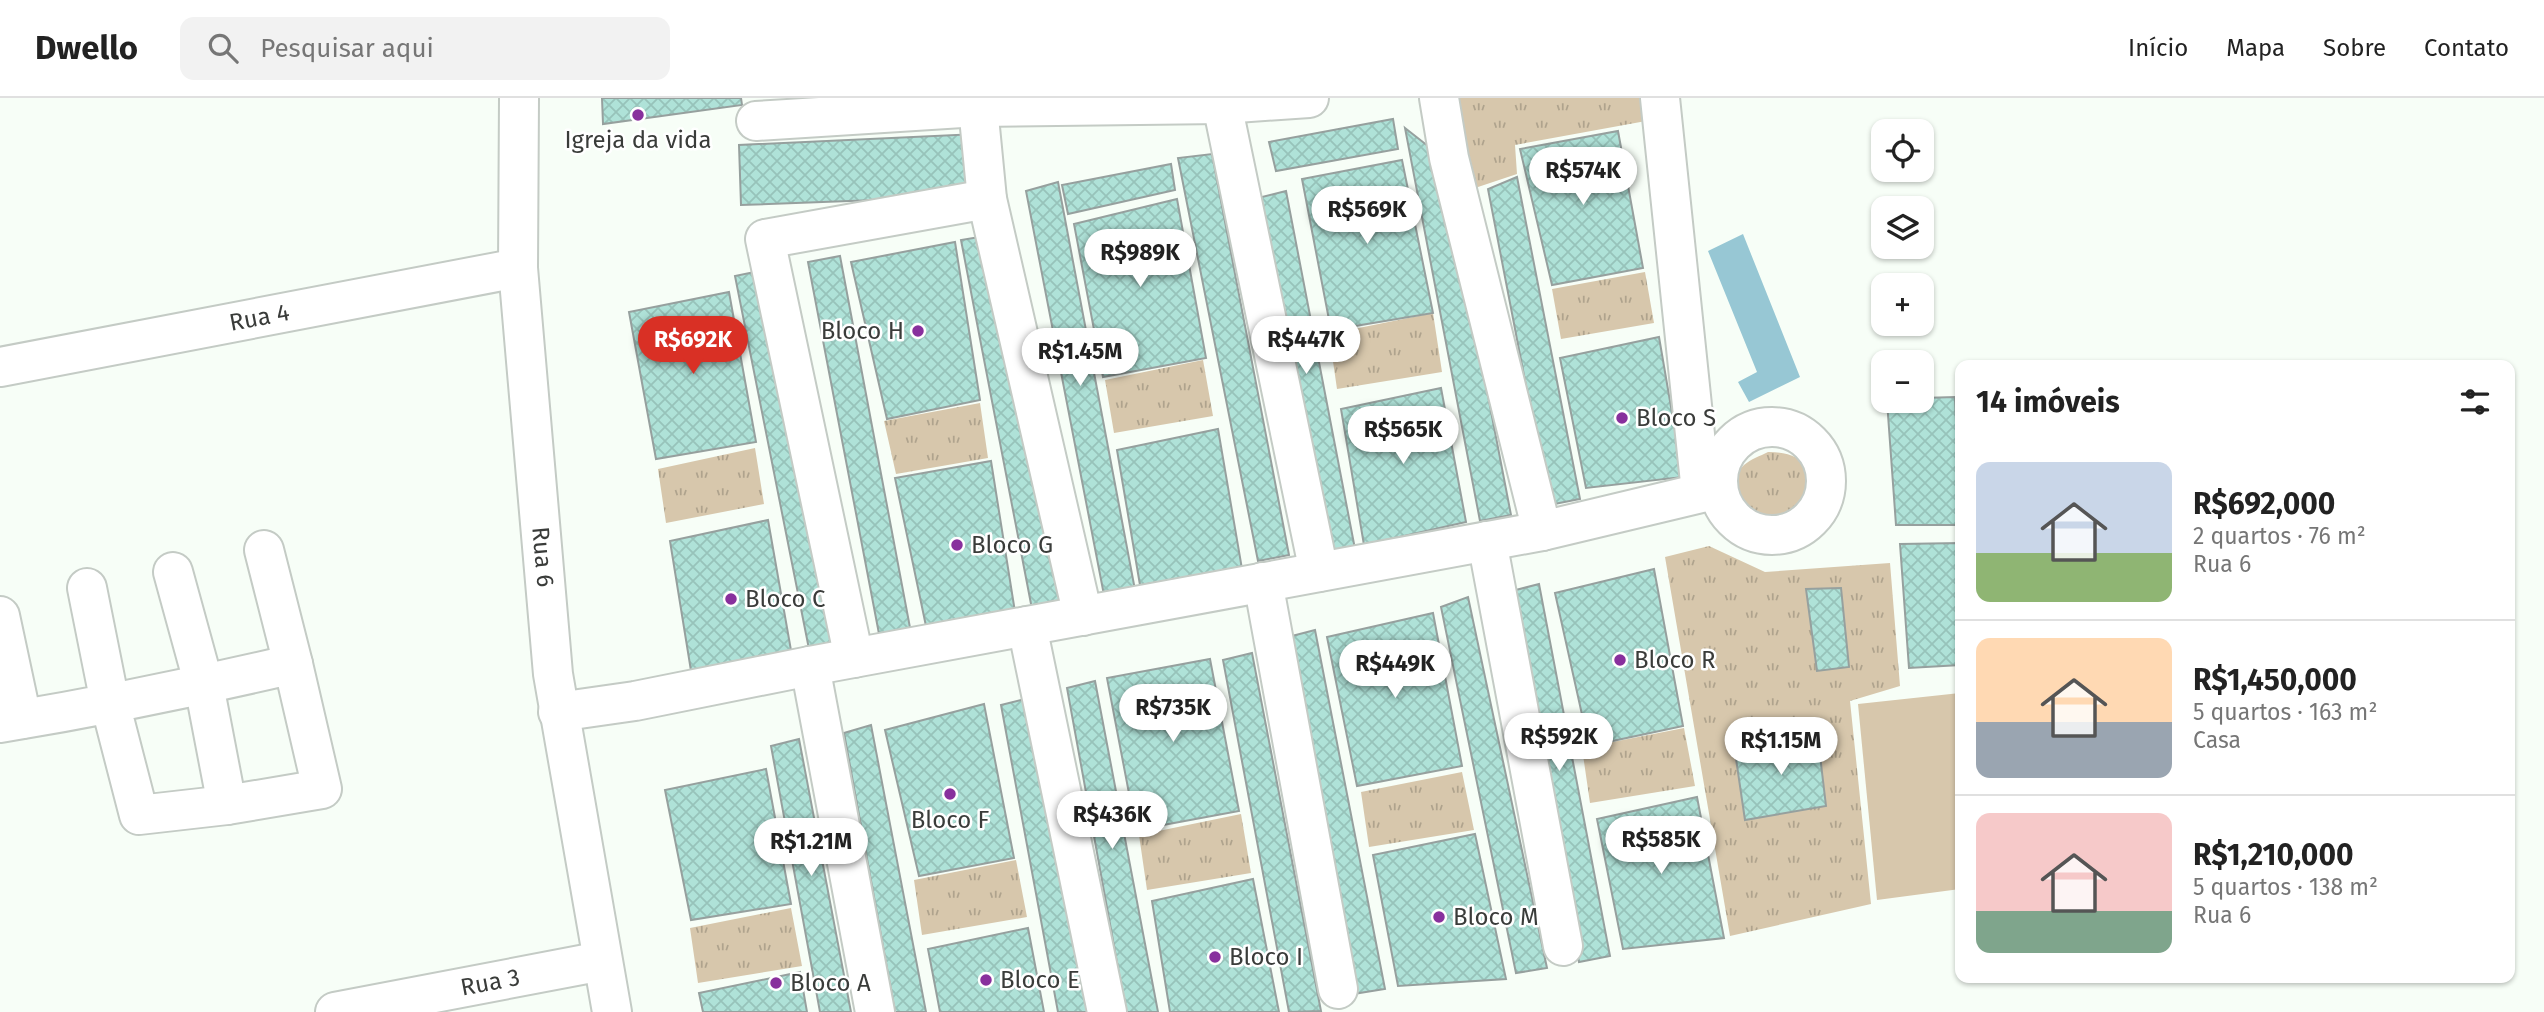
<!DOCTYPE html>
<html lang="pt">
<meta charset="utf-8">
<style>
:root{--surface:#fff;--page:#f2f2f2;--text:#222;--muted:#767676;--line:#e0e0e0;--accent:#d93025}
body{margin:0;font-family:"Fira Sans",sans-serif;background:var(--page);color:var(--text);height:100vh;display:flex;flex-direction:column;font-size:26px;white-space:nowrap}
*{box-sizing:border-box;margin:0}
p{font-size:23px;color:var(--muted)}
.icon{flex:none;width:38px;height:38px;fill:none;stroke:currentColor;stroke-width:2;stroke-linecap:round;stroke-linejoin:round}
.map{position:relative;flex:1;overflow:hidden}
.drawer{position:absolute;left:1955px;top:262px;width:560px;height:623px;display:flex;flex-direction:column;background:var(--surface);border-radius:14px;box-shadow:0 2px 5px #0004}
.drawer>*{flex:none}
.buttons{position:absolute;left:1871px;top:21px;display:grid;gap:14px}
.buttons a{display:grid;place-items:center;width:63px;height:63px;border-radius:14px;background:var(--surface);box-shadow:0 2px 5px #0004;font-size:35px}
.price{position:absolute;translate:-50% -60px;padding:0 16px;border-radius:24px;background:#fff;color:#222;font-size:23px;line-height:46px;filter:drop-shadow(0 2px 4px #0008)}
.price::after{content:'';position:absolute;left:50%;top:42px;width:21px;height:16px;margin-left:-10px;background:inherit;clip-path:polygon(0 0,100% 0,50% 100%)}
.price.selected{background:var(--accent);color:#fff}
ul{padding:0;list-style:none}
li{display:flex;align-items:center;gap:21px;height:175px;padding:0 21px}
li+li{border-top:2px solid var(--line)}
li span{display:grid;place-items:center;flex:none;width:196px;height:140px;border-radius:14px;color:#555}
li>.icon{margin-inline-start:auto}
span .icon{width:84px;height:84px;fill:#fffc;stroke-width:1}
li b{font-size:30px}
h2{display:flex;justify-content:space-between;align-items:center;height:84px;padding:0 21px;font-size:30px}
header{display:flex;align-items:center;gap:42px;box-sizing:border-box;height:98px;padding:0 35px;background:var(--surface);border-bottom:2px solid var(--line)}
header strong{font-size:33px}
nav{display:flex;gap:38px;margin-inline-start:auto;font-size:24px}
.search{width:490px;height:63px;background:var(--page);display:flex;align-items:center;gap:18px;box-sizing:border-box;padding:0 24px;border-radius:14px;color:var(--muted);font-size:26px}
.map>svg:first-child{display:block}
.grass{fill:url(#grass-tufts)}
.pitch{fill:#d7c7ac}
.water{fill:#97c7d4}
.building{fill:url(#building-cross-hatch);stroke:#96a09e;stroke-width:2}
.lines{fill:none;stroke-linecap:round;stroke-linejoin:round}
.street-casing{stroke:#c4cbc5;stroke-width:42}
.street{stroke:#fff;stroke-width:38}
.poi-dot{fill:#88309d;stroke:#fff;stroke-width:2.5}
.labels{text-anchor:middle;stroke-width:5;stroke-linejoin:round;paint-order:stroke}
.poi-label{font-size:24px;fill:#3a3c3a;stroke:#fff;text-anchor:start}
.street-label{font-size:24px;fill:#3a3c3a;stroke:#fff}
</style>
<header>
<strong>Dwello</strong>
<div class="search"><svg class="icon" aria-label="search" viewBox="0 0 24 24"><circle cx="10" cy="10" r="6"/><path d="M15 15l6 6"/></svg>Pesquisar aqui</div>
<nav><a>Início</a><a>Mapa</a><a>Sobre</a><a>Contato</a></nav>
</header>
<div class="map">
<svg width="2544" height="914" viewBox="0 0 2544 914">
<defs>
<pattern id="grass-tufts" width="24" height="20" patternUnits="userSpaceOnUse" patternTransform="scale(1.75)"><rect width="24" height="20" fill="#d7c7ac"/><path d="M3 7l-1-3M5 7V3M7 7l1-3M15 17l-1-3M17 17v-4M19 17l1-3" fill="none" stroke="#afa38d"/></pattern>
<pattern id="building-cross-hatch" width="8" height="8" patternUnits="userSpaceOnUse" patternTransform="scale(1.75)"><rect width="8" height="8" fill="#afe2d8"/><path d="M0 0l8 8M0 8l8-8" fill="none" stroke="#97c3ba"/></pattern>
</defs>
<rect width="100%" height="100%" fill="#f7fef7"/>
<path class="grass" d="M 1444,0 L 1642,0 L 1646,23 L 1515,47 L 1517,76 L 1460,95 Z
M 1645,174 L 1654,225 L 1561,241 L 1552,191 Z
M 1433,215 L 1442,274 L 1337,291 L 1329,236 Z
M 1203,262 L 1213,318 L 1114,335 L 1105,282 Z
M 980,305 L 988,360 L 896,376 L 884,323 Z
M 755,350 L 764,406 L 666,425 L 658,371 Z
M 1768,354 C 1835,353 1836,431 1773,432 C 1763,432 1755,429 1748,423 C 1744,419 1739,416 1736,412 C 1728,400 1734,376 1744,367 C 1751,361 1760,358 1768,354 Z
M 1709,448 L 1765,474 L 1890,465 L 1900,588 L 1850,603 L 1871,806 L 1730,838 L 1665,459 Z
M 1684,630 L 1695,688 L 1590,705 L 1582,650 Z
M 1462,674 L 1474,732 L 1369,749 L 1361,694 Z
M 1241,716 L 1251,775 L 1147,792 L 1139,737 Z
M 1016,762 L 1027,819 L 922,837 L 914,782 Z
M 791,810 L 802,868 L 698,885 L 690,830 Z"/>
<path class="pitch" d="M 1960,595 L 1960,791 L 1877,802 L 1858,606 Z"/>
<path class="water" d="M 1743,136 L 1800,279 L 1749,304 L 1738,284 L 1757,274 L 1708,153 Z"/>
<path class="building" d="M 602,0 L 741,0 L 742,7 L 603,26 Z
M 1393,21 L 1398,51 L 1276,73 L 1269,44 Z
M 1405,30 L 1442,59 L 1511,417 L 1480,423 Z
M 1618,33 L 1643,170 L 1552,187 L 1520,51 Z
M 977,36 L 983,98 L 741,107 L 739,47 Z
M 1212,56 L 1289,457 L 1258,463 L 1178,60 Z
M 1402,62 L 1433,215 L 1331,232 L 1302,81 Z
M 1171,66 L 1175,92 L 1068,116 L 1062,87 Z
M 1517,79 L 1580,401 L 1549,407 L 1488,91 Z
M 1058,84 L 1135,492 L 1104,497 L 1026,93 Z
M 1286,93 L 1355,451 L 1324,457 L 1258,100 Z
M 1177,101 L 1206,260 L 1103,279 L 1074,126 Z
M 992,137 L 1063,506 L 1032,511 L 961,142 Z
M 955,144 L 980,302 L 887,321 L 851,164 Z
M 840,158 L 911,535 L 880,541 L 808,164 Z
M 764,172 L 841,551 L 810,556 L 735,178 Z
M 729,194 L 756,344 L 656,361 L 629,214 Z
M 1659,239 L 1683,379 L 1586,390 L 1560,260 Z
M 1441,290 L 1466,424 L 1364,447 L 1341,311 Z
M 1955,299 L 1960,427 L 1896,427 L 1887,303 L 1922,303 L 1922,300 Z
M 1218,331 L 1242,471 L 1140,487 L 1117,352 Z
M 991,363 L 1015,514 L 926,528 L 895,380 Z
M 768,422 L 792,558 L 692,579 L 670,443 Z
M 1960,445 L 1960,567 L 1909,570 L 1900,446 Z
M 1654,471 L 1683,628 L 1589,648 L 1555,495 Z
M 1539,486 L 1610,858 L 1579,864 L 1508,494 Z
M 1841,490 L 1849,569 L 1817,573 L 1806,491 Z
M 1468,499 L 1547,870 L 1516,875 L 1441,509 Z
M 1433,515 L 1462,668 L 1357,688 L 1327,539 Z
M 1315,532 L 1385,891 L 1353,896 L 1288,539 Z
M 1252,555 L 1321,913 L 1289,914 L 1223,562 Z
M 1210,561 L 1239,713 L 1136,732 L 1107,580 Z
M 1095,583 L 1158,914 L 1126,914 L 1067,590 Z
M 1029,600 L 1089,914 L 1058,914 L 1001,607 Z
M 984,606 L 1014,760 L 919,778 L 885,632 Z
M 871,627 L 926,914 L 895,914 L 844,635 Z
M 1817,632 L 1826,708 L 1745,722 L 1735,654 Z
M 799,641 L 851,914 L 820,914 L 771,648 Z
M 766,671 L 791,806 L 691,822 L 665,692 Z
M 1697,699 L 1724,840 L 1623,851 L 1597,721 Z
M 1475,736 L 1506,881 L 1398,888 L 1373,757 Z
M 1253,781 L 1279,914 L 1170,914 L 1152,803 Z
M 1028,830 L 1044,914 L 940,914 L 928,851 Z
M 800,874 L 807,914 L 703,914 L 699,895 Z"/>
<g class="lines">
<g class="street-casing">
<g id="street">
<path id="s1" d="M 519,0 L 518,170 L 553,576 L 612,914"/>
<path d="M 1439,0 L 1449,60 L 1542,433"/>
<path d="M 1660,0 L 1701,394"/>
<path d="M 1222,6 L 1319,474"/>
<path d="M 978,9 L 987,101 L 1083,518"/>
<path d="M 756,23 L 978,9 L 1222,6 L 1309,0"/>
<path id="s2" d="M 0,269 L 518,170"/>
<circle cx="1772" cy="383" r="54"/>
<path d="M 1487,443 L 1563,848"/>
<path d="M 264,452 L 293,566"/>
<path d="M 173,474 L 204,587 L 227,707"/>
<path d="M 1263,484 L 1338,891"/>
<path d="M 0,518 L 22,621"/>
<path d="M 1027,528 L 1107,914"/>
<path d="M 854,560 L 765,141 L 987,101"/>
<path d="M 810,568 L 875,914"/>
<path d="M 558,614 L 635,603 L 810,568 L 1542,433 L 1718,391"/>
<path d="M 0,625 C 98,609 196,589 293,566 L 322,691 L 227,707 L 139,717 L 110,605 L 87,490"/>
<path id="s3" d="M 335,914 L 602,863"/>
</g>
</g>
<use href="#street" class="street"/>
</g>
<g class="poi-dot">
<circle cx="638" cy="17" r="7"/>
<circle cx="918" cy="233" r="7"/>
<circle cx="1622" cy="320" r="7"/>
<circle cx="957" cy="447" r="7"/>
<circle cx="731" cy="501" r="7"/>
<circle cx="1620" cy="562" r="7"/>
<circle cx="950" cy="696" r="7"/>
<circle cx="1439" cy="819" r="7"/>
<circle cx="1215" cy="859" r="7"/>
<circle cx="986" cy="882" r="7"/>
<circle cx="776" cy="885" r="7"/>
</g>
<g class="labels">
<g class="poi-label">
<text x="638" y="50" text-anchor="middle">Igreja da vida</text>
<text x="904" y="241" text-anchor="end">Bloco H</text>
<text x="1636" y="328">Bloco S</text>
<text x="971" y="455">Bloco G</text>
<text x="745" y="509">Bloco C</text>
<text x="1634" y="570">Bloco R</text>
<text x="950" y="730" text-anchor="middle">Bloco F</text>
<text x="1453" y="827">Bloco M</text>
<text x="1229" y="867">Bloco I</text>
<text x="1000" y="890">Bloco E</text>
<text x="790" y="893">Bloco A</text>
</g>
<g class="street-label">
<text dy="8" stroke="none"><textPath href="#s2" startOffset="264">Rua 4</textPath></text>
<text dy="8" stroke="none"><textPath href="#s1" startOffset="460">Rua 6</textPath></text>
<text dy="8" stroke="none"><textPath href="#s3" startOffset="158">Rua 3</textPath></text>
</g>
</g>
</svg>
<div class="buttons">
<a><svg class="icon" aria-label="locate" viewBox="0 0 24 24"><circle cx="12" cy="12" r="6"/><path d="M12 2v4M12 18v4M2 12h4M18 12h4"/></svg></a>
<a><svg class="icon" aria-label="layers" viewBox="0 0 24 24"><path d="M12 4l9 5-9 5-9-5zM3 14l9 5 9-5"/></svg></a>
<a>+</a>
<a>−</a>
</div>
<b class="price" style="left:1583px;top:109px">R$574K</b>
<b class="price" style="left:1367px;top:148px">R$569K</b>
<b class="price" style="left:1140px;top:191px">R$989K</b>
<b class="price selected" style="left:693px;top:278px">R$692K</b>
<b class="price" style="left:1306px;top:278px">R$447K</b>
<b class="price" style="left:1080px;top:290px">R$1.45M</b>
<b class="price" style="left:1403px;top:368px">R$565K</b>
<b class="price" style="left:1395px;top:602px">R$449K</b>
<b class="price" style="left:1173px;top:646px">R$735K</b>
<b class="price" style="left:1559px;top:675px">R$592K</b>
<b class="price" style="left:1781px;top:679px">R$1.15M</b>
<b class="price" style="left:1112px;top:753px">R$436K</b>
<b class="price" style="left:1661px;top:778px">R$585K</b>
<b class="price" style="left:811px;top:780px">R$1.21M</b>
<section class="drawer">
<h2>14 imóveis<svg class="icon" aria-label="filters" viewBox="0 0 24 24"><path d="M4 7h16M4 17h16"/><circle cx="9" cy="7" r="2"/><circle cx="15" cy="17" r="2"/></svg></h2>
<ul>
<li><span style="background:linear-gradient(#c9d6e8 65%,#8fb573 0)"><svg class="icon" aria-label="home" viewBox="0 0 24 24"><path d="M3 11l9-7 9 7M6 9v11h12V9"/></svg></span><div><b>R$692,000</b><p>2 quartos · 76 m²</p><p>Rua 6</p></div></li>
<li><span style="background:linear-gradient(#ffd9b3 60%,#9aa5b1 0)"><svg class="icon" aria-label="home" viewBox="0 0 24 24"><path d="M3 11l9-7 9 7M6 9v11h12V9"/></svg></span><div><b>R$1,450,000</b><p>5 quartos · 163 m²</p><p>Casa</p></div></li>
<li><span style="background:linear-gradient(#f6c9c9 70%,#7fa58c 0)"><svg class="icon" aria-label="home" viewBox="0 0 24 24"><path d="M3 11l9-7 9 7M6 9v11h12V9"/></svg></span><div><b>R$1,210,000</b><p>5 quartos · 138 m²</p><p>Rua 6</p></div></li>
</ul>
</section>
</div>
